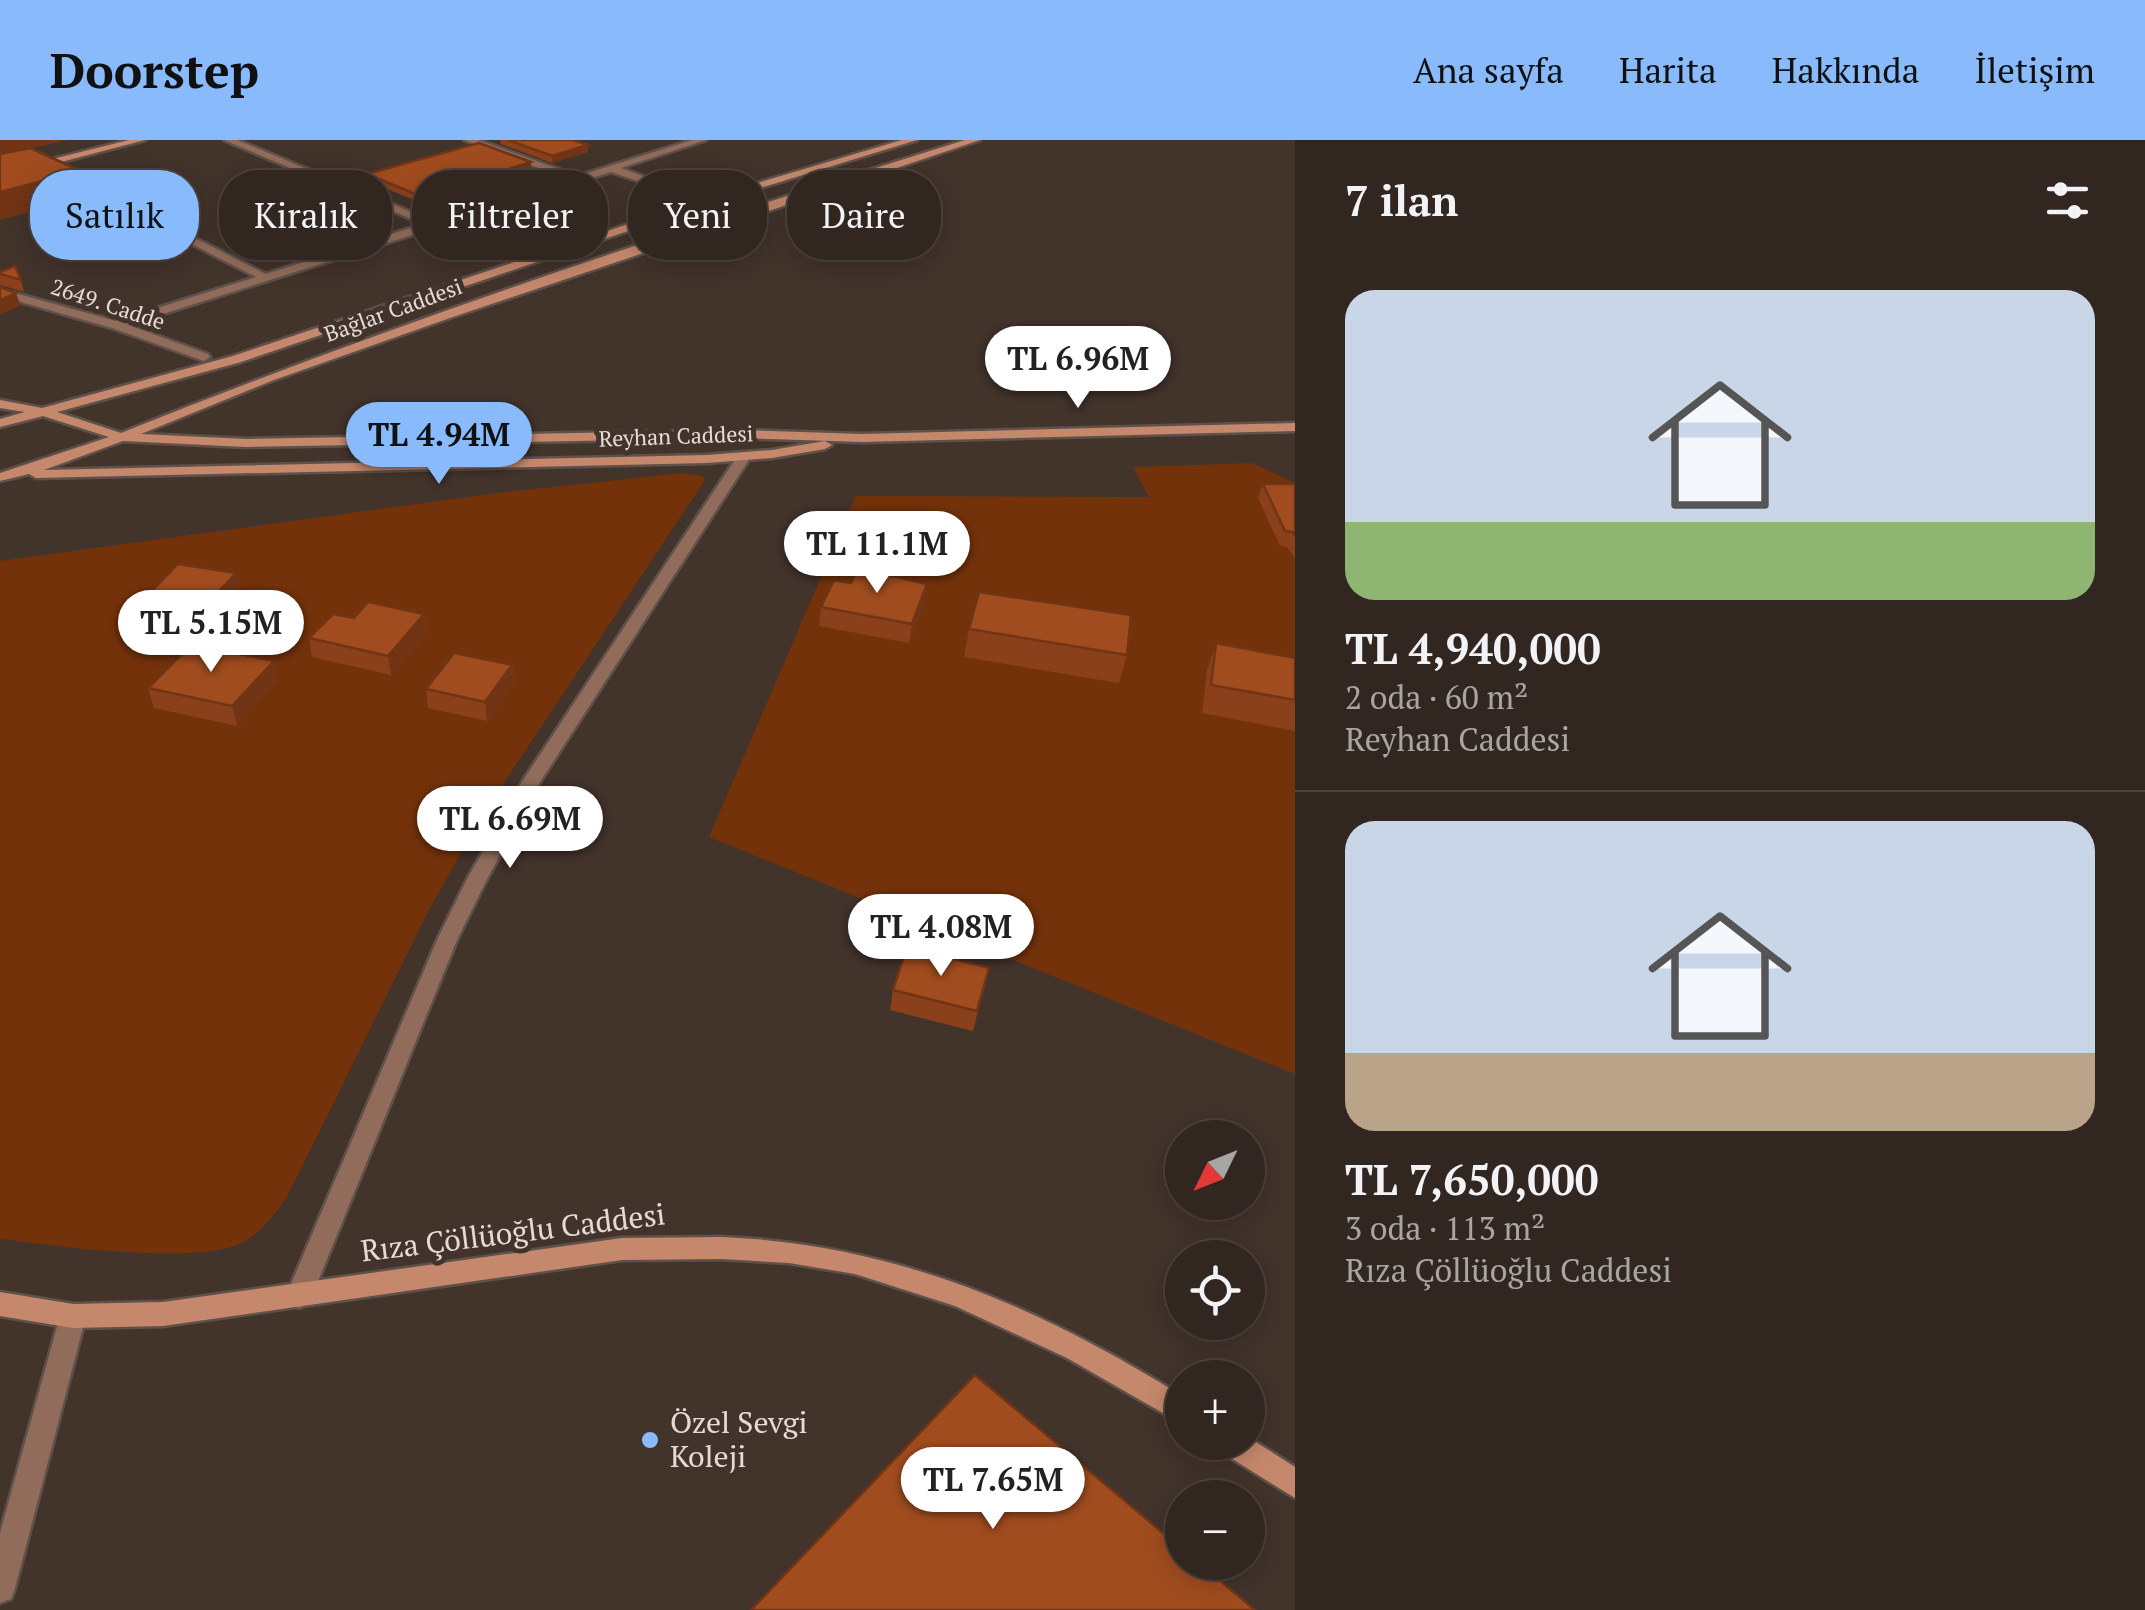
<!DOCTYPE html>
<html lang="tr">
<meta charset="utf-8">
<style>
:root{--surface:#322620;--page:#3a2e29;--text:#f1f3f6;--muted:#a8a5a5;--line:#4d433e;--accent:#89bafc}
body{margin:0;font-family:"PT Serif",serif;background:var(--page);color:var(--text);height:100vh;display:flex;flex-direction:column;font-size:38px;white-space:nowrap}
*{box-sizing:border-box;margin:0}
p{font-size:32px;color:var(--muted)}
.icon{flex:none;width:55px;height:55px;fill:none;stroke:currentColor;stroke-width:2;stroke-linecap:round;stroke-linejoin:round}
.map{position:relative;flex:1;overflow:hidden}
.details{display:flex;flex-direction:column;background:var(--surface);width:850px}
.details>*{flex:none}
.banner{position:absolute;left:30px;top:30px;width:950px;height:90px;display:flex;gap:20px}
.needle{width:65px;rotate:227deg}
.fabs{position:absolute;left:1165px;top:980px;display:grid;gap:20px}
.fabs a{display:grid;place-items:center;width:100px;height:100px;border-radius:50%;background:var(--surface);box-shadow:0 5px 25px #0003,0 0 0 2px var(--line);font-size:50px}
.price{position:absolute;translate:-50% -85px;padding:0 22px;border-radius:35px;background:#fff;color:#222;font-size:32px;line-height:65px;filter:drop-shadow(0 2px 5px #0008)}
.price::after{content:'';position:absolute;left:50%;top:60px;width:30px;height:22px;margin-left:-15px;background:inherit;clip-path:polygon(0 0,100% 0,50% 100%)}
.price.on{background:var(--accent);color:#111}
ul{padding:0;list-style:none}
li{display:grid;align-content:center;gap:20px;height:530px;padding:0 50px}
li+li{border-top:2px solid var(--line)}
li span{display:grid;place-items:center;height:310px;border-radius:30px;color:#555}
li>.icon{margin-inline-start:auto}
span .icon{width:180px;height:180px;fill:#fffc;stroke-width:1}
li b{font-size:42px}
h2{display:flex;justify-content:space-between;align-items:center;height:120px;padding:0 50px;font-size:42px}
.tag{padding:0 35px;border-radius:40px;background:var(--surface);box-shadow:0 5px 25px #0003,0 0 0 2px var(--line);font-size:35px;line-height:90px}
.tag.on{background:var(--accent);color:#111}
header{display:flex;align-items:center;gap:60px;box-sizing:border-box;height:140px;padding:0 50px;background:var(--accent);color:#111}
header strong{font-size:48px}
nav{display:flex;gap:55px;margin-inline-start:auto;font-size:35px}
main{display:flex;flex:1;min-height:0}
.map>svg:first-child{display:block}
.green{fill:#74320b}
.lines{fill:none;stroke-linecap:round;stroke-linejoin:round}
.lane-casing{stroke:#5f514a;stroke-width:5}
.street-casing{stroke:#5f514a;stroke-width:5}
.secondary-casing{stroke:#5f514a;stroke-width:5}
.lane{fill:#926c5a;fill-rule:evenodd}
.street{fill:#926c5a;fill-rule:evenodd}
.secondary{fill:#c5886c;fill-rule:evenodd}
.wall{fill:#8a411b}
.shaded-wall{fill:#713516}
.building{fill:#a14c1f;stroke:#713516;stroke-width:2.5}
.poi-dot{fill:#89bafc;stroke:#42332b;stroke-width:4}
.labels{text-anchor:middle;stroke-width:10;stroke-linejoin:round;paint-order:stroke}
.far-street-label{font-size:22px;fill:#e5dbd6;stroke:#42332b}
.near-street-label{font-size:30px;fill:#e5dbd6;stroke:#42332b}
.near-poi-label{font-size:30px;fill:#e5dbd6;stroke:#42332b;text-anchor:start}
</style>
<header>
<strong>Doorstep</strong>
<nav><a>Ana sayfa</a><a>Harita</a><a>Hakkında</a><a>İletişim</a></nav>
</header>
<main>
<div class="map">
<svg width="1295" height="1470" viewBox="0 0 1295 1470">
<rect width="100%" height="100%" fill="#42332b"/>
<path class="green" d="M 1252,323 L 1295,343 L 1295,934 L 709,697 L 856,356 L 1149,357 L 1133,327 Z
M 682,333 L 703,336 L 705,340 L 480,679 L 429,770 L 288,1055 C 276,1072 265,1089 247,1100 C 201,1128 55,1105 0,1099 L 0,421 L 497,353 Z"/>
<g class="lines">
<g class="lane-casing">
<path id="lane" d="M 73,1164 L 82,1168 L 86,1176 L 15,1448 L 11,1459 L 0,1463 L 0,1393 L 60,1176 L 64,1168 Z"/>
</g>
<g class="street-casing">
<path id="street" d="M 224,0 L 237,0 L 433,81 L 568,39 L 464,0 L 478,0 L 578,36 L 692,0 L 706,0 L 621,28 L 712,61 L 703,63 L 611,32 L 128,185 L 208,214 L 210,217 L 204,221 L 112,188 L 0,156 L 0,149 L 116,181 L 256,137 L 61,37 L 64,32 L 266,134 L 423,84 Z
M 738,315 L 750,318 L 540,642 L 486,741 L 457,800 L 312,1156 L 308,1164 L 299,1168 L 290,1164 L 286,1156 L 437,800 L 466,741 L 522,642 Z"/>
</g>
<g class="secondary-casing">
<path id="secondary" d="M 129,0 L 145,0 L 0,38 L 0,32 Z
M 902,0 L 917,0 L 711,63 L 241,222 L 57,272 L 121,293 C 397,182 681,88 965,0 L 980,0 L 450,178 L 274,240 L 141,294 L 246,299 L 741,290 L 862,294 L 1295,283 L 1295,291 L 862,302 L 741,298 L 246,307 L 123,301 L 44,330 L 707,315 L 772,310 L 825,301 L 832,305 L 825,309 L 772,318 L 707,323 L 36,338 L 29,334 L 0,341 L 0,333 L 109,297 L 43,276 L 0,287 L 0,279 L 25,272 L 0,268 L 0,260 L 42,268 L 233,216 L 703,59 Z
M 722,1097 C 893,1104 1038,1166 1182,1256 L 1182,1284 L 1067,1218 L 955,1166 L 855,1134 L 789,1123 L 722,1119 L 622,1120 L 163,1186 L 73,1188 L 0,1176 L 0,1152 L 73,1164 L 163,1162 L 622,1098 Z
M 1248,1297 L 1295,1327 L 1295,1358 L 1221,1312 L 1217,1302 L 1248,1302 Z"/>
</g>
<use href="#lane" class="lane"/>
<use href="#street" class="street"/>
<use href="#secondary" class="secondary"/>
</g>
<path class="wall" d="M 500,0 L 573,0 L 588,5 L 588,12 L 552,23 L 501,4 Z
M 531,22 L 531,29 L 421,63 L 368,41 L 367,34 Z
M 0,132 L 21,140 L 24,152 L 1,145 L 0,147 L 16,153 L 20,165 L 0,174 Z
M 1263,344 L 1295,344 L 1295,419 L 1287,407 L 1280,406 L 1258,358 Z
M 236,433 L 240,452 L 203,493 L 144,483 L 139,464 Z
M 925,463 L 909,503 L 819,486 L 821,467 Z
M 424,474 L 427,493 L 391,535 L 312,517 L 309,498 L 354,478 Z
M 969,489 L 1127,515 L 1119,543 L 964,517 Z
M 1216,503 L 1295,518 L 1295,591 L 1202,573 L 1207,531 Z
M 512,525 L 514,544 L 487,581 L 428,568 L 426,549 Z
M 278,540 L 237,586 L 154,568 L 148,548 Z
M 989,828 L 973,891 L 890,870 L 893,850 Z"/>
<path class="shaded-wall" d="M 0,0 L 68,0 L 15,12 L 0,29 Z
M 588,5 L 588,12 L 552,23 L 552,16 Z
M 531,22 L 531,29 L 421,63 L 420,56 Z
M 81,31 L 88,56 L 0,80 L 0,52 Z
M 16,153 L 20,165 L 0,174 L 0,160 Z
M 236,433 L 240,452 L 203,493 L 198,474 Z
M 927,444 L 925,463 L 909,503 L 912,484 Z
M 424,474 L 427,493 L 391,535 L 388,516 Z
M 274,521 L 278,540 L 237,586 L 232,566 Z
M 512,525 L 514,544 L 487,581 L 485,562 Z"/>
<path class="building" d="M 508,0 L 573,0 L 588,5 L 552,16 Z
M 479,3 L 531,22 L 420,56 L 367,34 Z
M 30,8 L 81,31 L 0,52 L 0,14 Z
M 15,126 L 21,140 L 0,134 L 0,132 Z
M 0,147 L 16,153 L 0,160 Z
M 1263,344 L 1295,344 L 1295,396 L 1292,392 L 1285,391 Z
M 178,424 L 236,433 L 198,474 L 139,464 Z
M 858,428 L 927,444 L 912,484 L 821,467 L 834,440 L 851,443 Z
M 979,452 L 1131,475 L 1127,515 L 969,489 Z
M 368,462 L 424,474 L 388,516 L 309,498 L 333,474 L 354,478 Z
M 1216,503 L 1295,518 L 1295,560 L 1211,545 Z
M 192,504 L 274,521 L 232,566 L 148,548 Z
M 454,513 L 512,525 L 485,562 L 426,549 Z
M 907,807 L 989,828 L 977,871 L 893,850 Z
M 975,1235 L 1182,1409 L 1182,1422 L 1198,1422 L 1255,1470 L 751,1470 Z"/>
<circle class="poi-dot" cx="650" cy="1300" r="10"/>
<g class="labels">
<g class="far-street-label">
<text transform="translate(108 164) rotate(18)" y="8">2649. Cadde</text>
<text transform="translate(393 170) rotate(-20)" y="8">Bağlar Caddesi</text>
<text transform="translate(676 296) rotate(-2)" y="8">Reyhan Caddesi</text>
</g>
<g class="near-street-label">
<text transform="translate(513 1093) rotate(-7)" y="10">Rıza Çöllüoğlu Caddesi</text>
</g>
<g class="near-poi-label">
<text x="670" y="1293">Özel Sevgi<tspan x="670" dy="34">Koleji</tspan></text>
</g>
</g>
</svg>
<div class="fabs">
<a><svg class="needle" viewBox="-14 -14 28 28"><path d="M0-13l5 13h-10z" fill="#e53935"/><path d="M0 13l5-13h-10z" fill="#a8a5a5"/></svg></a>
<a><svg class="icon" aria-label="locate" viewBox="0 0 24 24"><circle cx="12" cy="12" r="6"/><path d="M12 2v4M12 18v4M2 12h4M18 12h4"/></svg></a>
<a>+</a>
<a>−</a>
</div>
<b class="price" style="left:1078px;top:271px">TL 6.96M</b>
<b class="price on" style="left:439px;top:347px">TL 4.94M</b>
<b class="price" style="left:877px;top:456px">TL 11.1M</b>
<b class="price" style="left:211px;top:535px">TL 5.15M</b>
<b class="price" style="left:510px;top:731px">TL 6.69M</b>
<b class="price" style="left:941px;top:839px">TL 4.08M</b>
<b class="price" style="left:993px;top:1392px">TL 7.65M</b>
<div class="banner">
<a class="tag on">Satılık</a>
<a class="tag">Kiralık</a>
<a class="tag">Filtreler</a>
<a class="tag">Yeni</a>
<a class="tag">Daire</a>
</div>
</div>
<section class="details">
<h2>7 ilan<svg class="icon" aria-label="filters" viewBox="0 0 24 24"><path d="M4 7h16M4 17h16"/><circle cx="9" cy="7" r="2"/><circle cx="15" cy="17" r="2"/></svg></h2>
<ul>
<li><span style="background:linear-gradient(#c9d6e8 75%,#8fb573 0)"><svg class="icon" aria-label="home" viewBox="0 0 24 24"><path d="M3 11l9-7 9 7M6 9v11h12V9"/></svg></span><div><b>TL 4,940,000</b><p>2 oda · 60 m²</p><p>Reyhan Caddesi</p></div></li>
<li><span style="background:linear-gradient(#c9d6e8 75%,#b9a48a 0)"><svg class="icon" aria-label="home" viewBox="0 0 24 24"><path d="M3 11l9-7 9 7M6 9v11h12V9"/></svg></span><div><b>TL 7,650,000</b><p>3 oda · 113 m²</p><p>Rıza Çöllüoğlu Caddesi</p></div></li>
</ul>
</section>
</main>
